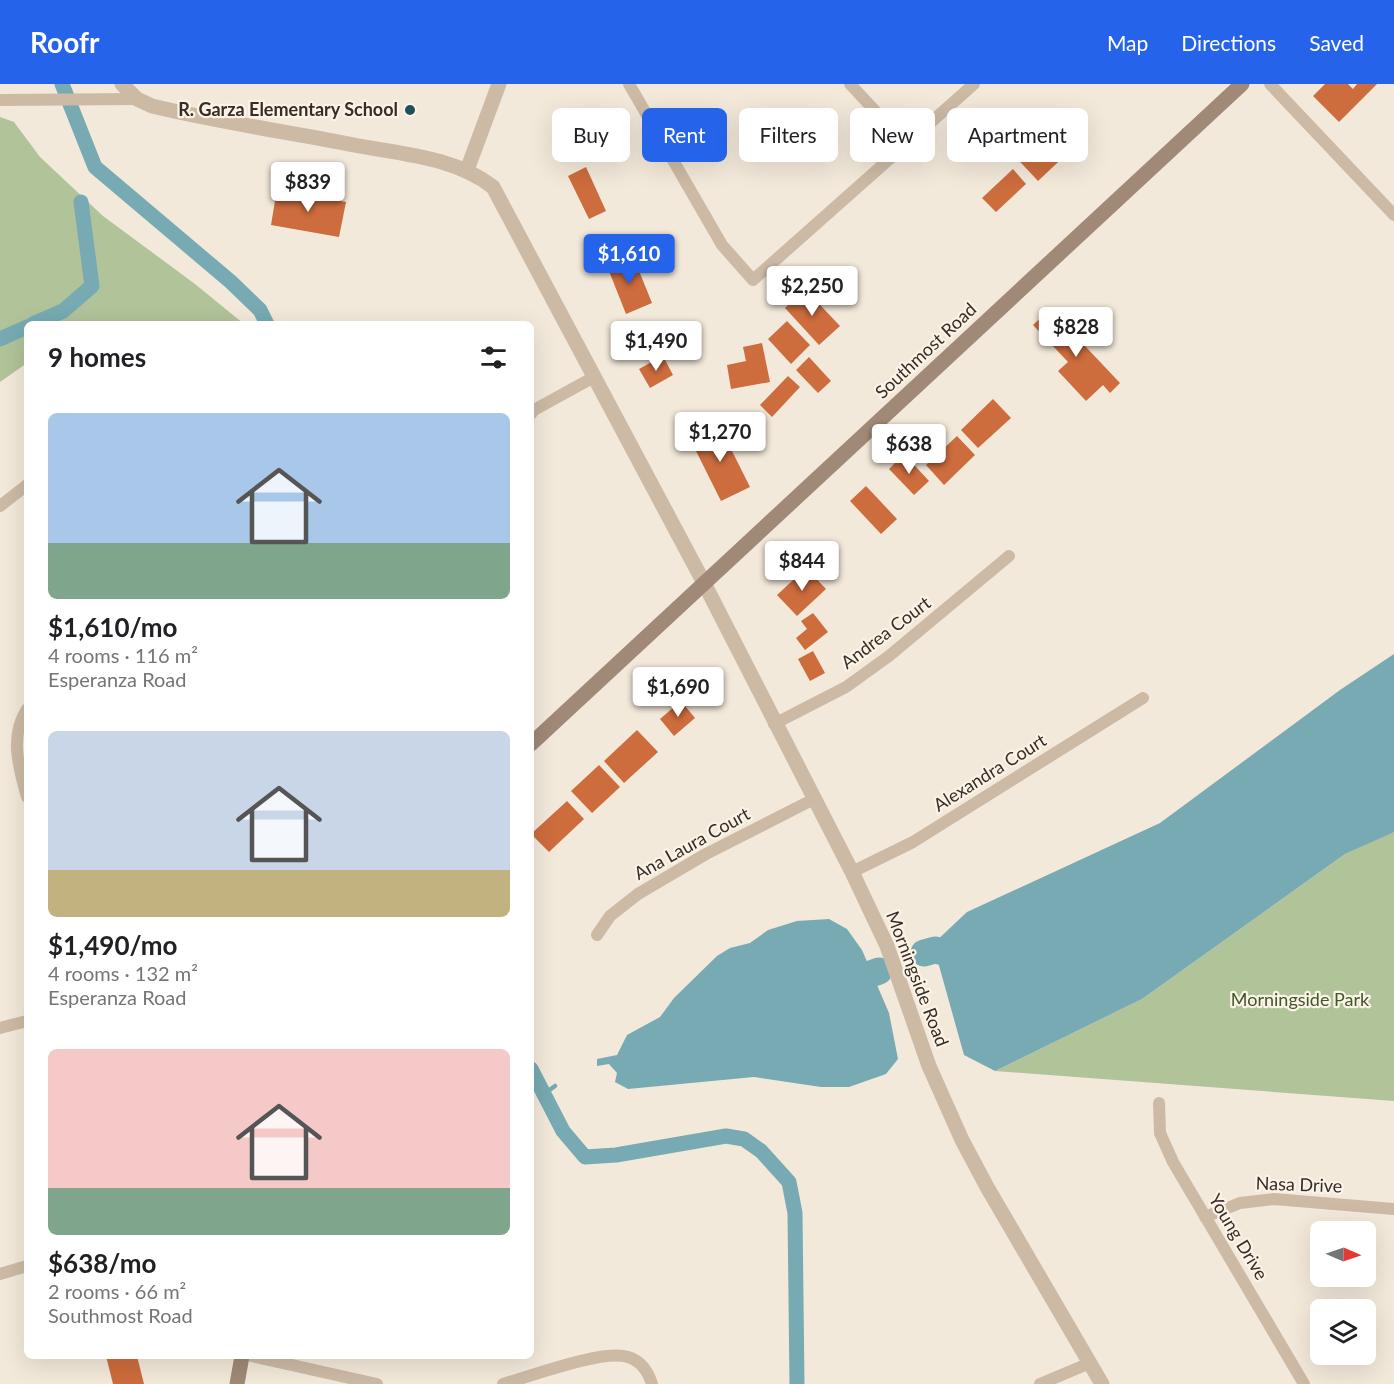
<!DOCTYPE html>
<meta charset="utf-8">
<style>
:root{--surface:#fff;--page:#f6f6f6;--text:#202124;--muted:#757577;--accent:#2563eb}
body{margin:0;font-family:Lato,sans-serif;background:var(--page);color:var(--text);height:100vh;display:flex;flex-direction:column;font-size:22px;white-space:nowrap}
*{box-sizing:border-box;margin:0}
p{font-size:20px;color:var(--muted)}
.icon{flex:none;width:33px;height:33px;fill:none;stroke:currentColor;stroke-width:2;stroke-linecap:round;stroke-linejoin:round}
.map{position:relative;flex:1;overflow:hidden}
.side{position:absolute;left:24px;top:237px;width:510px;height:1038px;display:flex;flex-direction:column;background:var(--surface);border-radius:9px;box-shadow:0 6px 24px #0002}
.side>*{flex:none}
.hud{position:absolute;left:552px;top:24px;width:570px;height:54px;display:flex;gap:12px}
.needle{width:39px;rotate:92deg}
.fabs{position:absolute;left:1310px;top:1137px;display:grid;gap:12px}
.fabs a{display:grid;place-items:center;width:66px;height:66px;border-radius:9px;background:var(--surface);box-shadow:0 6px 24px #0002;font-size:30px}
.price{position:absolute;translate:-50% -51px;padding:0 14px;border-radius:6px;background:#fff;color:#222;font-size:20px;line-height:39px;filter:drop-shadow(0 2px 3px #0008)}
.price::after{content:'';position:absolute;left:50%;top:36px;width:18px;height:14px;margin-left:-9px;background:inherit;clip-path:polygon(0 0,100% 0,50% 100%)}
.price.current{background:var(--accent);color:#fff}
ul{padding:0;list-style:none}
li{display:grid;align-content:center;gap:12px;height:318px;padding:0 24px}
li span{display:grid;place-items:center;height:186px;border-radius:9px;color:#555}
li>.icon{margin-inline-start:auto}
span .icon{width:108px;height:108px;fill:#fffc;stroke-width:1}
li b{font-size:26px}
h2{display:flex;justify-content:space-between;align-items:center;height:72px;padding:0 24px;font-size:26px}
.tag{padding:0 21px;border-radius:9px;background:var(--surface);box-shadow:0 6px 24px #0002;font-size:21px;line-height:54px}
.tag.current{background:var(--accent);color:#fff}
header{display:flex;align-items:center;gap:36px;box-sizing:border-box;height:84px;padding:0 30px;background:var(--accent);color:#fff}
header strong{font-size:28px}
nav{display:flex;gap:33px;margin-inline-start:auto;font-size:21px}
.map>svg:first-child{display:block}
.green{fill:#b1c399}
.water{fill:#77aab2}
.lines{fill:none;stroke-linecap:round;stroke-linejoin:round}
.stream{stroke:#77aab2;stroke-width:4.5}
.canal{stroke:#77aab2;stroke-width:15}
.river{stroke:#77aab2;stroke-width:27}
.building{fill:#cd6c3d}
.minor{stroke:#ccbaa5;stroke-width:12}
.tertiary{stroke:#ccbaa5;stroke-width:15}
.secondary{stroke:#a08976;stroke-width:15}
.poi-dot{fill:#1a515b;stroke:#faf3e6;stroke-width:2}
.labels{text-anchor:middle;stroke-width:4.5;stroke-linejoin:round;paint-order:stroke}
.poi-label{font-size:18px;font-weight:bold;fill:#372d27;stroke:#faf3e6;text-anchor:end}
.street-label{font-size:18px;fill:#372d27;stroke:#faf3e6}
.park-label{font-size:18px;fill:#425729;stroke:#faf3e6}
</style>
<header>
<strong>Roofr</strong>
<nav><a>Map</a><a>Directions</a><a>Saved</a></nav>
</header>
<div class="map">
<svg width="1394" height="1300" viewBox="0 0 1394 1300">
<rect width="100%" height="100%" fill="#f3e9da"/>
<path class="green" d="M 0,33 L 14,38 L 40,73 L 103,132 L 195,200 L 244,240 L 27,240 L 27,279 L 0,298 Z
M 1392,748 L 1394,748 L 1394,1017 L 995,987 L 1142,915 L 1345,770 Z"/>
<path class="water" d="M 1394,570 L 1394,748 L 1345,770 L 1142,915 L 995,987 L 964,971 L 933,860 L 967,828 L 1160,739 L 1340,606 Z
M 829,835 L 847,845 L 862,866 L 889,929 L 898,975 L 886,990 L 849,1003 L 821,1003 L 754,993 L 628,1005 L 615,998 L 617,989 L 609,980 L 597,982 L 597,975 L 617,971 L 627,951 L 660,933 L 674,914 L 717,872 L 730,864 L 750,859 L 768,846 L 797,837 Z"/>
<g class="lines">
<path class="stream" d="M 544,1010 L 555,1002"/>
<path class="canal" d="M 62,0 L 95,83 L 231,198 L 260,226 L 267,240
M 33,240 L 63,227 L 92,202 L 81,118
M 0,255 L 27,243
M 531,985 L 563,1047 L 585,1073 L 616,1071 L 726,1052 L 744,1055 L 761,1067 L 789,1098 L 795,1129 L 797,1300"/>
<path class="river" d="M 924,869 L 935,866 L 972,874
M 838,902 L 879,887"/>
</g>
<path class="building" d="M 1325,0 L 1348,0 L 1353,5 L 1357,0 L 1377,0 L 1339,38 L 1313,12 Z
M 1011,36 L 1036,64 L 1053,47 L 1071,66 L 1038,97 L 995,51 Z
M 586,83 L 606,127 L 589,135 L 568,92 Z
M 1013,85 L 1026,100 L 996,128 L 982,114 Z
M 277,105 L 346,118 L 339,153 L 271,141 Z
M 633,172 L 652,219 L 626,230 L 607,182 Z
M 805,205 L 840,242 L 819,261 L 785,224 Z
M 1050,225 L 1120,299 L 1110,309 L 1103,301 L 1086,317 L 1058,287 L 1068,278 L 1033,241 Z
M 633,237 L 643,259 L 623,269 L 613,246 Z
M 787,237 L 810,261 L 791,280 L 768,255 Z
M 762,259 L 770,298 L 731,305 L 727,281 L 746,277 L 743,263 Z
M 663,272 L 673,291 L 650,304 L 639,285 Z
M 809,273 L 831,297 L 818,309 L 796,286 Z
M 788,292 L 800,303 L 772,333 L 760,321 Z
M 993,315 L 1011,334 L 978,364 L 961,346 Z
M 719,341 L 750,403 L 721,417 L 690,355 Z
M 957,352 L 975,371 L 944,401 L 926,381 Z
M 904,370 L 929,397 L 914,411 L 889,385 Z
M 866,402 L 897,435 L 881,450 L 850,417 Z
M 806,484 L 826,505 L 797,532 L 777,511 Z
M 813,529 L 828,548 L 805,566 L 796,554 L 807,545 L 801,537 Z
M 813,567 L 825,589 L 810,597 L 798,575 Z
M 681,617 L 695,634 L 674,652 L 660,635 Z
M 637,646 L 658,668 L 624,699 L 604,677 Z
M 599,681 L 620,703 L 592,729 L 571,707 Z
M 567,717 L 584,735 L 549,768 L 531,750 Z
M 106,1272 L 137,1272 L 144,1300 L 113,1300 Z"/>
<g class="lines">
<path class="minor" d="M 629,0 L 722,161 L 753,196 L 974,0
M 850,0 L 906,60
M 1270,0 L 1394,131
M 0,16 L 137,15
M 531,330 L 534,326 L 594,293
M 0,422 L 27,401
M 27,625 C 9,653 19,684 27,713
M 774,640 L 846,603 L 889,572 L 1009,472
M 852,788 L 913,758 L 1143,614
M 597,851 L 610,832 L 638,810 L 706,770 L 814,715
M 0,944 L 27,937
M 1159,1019 L 1160,1049 L 1173,1078 L 1304,1300
M 1205,1133 L 1240,1119 L 1274,1115 L 1394,1125
M 0,1190 L 27,1182
M 251,1272 L 377,1300
M 503,1300 C 531,1292 603,1265 628,1273 C 641,1277 648,1287 652,1300
M 1040,1300 L 1090,1279"/>
<path class="tertiary" d="M 122,0 L 137,15 L 152,22 C 219,38 287,48 354,61 C 401,70 455,73 493,103 L 704,499 L 852,788 L 887,862 L 929,982 L 962,1056 L 987,1103 L 1102,1300
M 467,86 L 499,0"/>
<path class="secondary" d="M 531,660 L 1242,0
M 237,1300 L 242,1272"/>
</g>
<circle class="poi-dot" cx="410" cy="26" r="6"/>
<g class="labels">
<g class="poi-label">
<text x="398" y="32">R. Garza Elementary School</text>
</g>
<g class="street-label">
<text transform="translate(926 267) rotate(-43)" y="6">Southmost Road</text>
<text transform="translate(886 549) rotate(-37)" y="6">Andrea Court</text>
<text transform="translate(990 689) rotate(-32)" y="6">Alexandra Court</text>
<text transform="translate(692 760) rotate(-29)" y="6">Ana Laura Court</text>
<text transform="translate(917 895) rotate(69)" y="6">Morningside Road</text>
<text transform="translate(1299 1101) rotate(2)" y="6">Nasa Drive</text>
<text transform="translate(1238 1153) rotate(59)" y="6">Young Drive</text>
</g>
<g class="park-label">
<text x="1300" y="922">Morningside Park</text>
</g>
</g>
</svg>
<div class="fabs">
<a><svg class="needle" viewBox="-14 -14 28 28"><path d="M0-13l5 13h-10z" fill="#e53935"/><path d="M0 13l5-13h-10z" fill="#757577"/></svg></a>
<a><svg class="icon" aria-label="layers" viewBox="0 0 24 24"><path d="M12 4l9 5-9 5-9-5zM3 14l9 5 9-5"/></svg></a>
</div>
<b class="price" style="left:308px;top:129px">$839</b>
<b class="price current" style="left:629px;top:201px">$1,610</b>
<b class="price" style="left:812px;top:233px">$2,250</b>
<b class="price" style="left:1076px;top:274px">$828</b>
<b class="price" style="left:656px;top:288px">$1,490</b>
<b class="price" style="left:720px;top:379px">$1,270</b>
<b class="price" style="left:909px;top:391px">$638</b>
<b class="price" style="left:802px;top:508px">$844</b>
<b class="price" style="left:678px;top:634px">$1,690</b>
<div class="hud">
<a class="tag">Buy</a>
<a class="tag current">Rent</a>
<a class="tag">Filters</a>
<a class="tag">New</a>
<a class="tag">Apartment</a>
</div>
<section class="side">
<h2>9 homes<svg class="icon" aria-label="filters" viewBox="0 0 24 24"><path d="M4 7h16M4 17h16"/><circle cx="9" cy="7" r="2"/><circle cx="15" cy="17" r="2"/></svg></h2>
<ul>
<li><span style="background:linear-gradient(#a9c7e8 70%,#7fa58c 0)"><svg class="icon" aria-label="home" viewBox="0 0 24 24"><path d="M3 11l9-7 9 7M6 9v11h12V9"/></svg></span><div><b>$1,610/mo</b><p>4 rooms · 116 m²</p><p>Esperanza Road</p></div></li>
<li><span style="background:linear-gradient(#c9d6e8 75%,#c2b280 0)"><svg class="icon" aria-label="home" viewBox="0 0 24 24"><path d="M3 11l9-7 9 7M6 9v11h12V9"/></svg></span><div><b>$1,490/mo</b><p>4 rooms · 132 m²</p><p>Esperanza Road</p></div></li>
<li><span style="background:linear-gradient(#f6c9c9 75%,#7fa58c 0)"><svg class="icon" aria-label="home" viewBox="0 0 24 24"><path d="M3 11l9-7 9 7M6 9v11h12V9"/></svg></span><div><b>$638/mo</b><p>2 rooms · 66 m²</p><p>Southmost Road</p></div></li>
</ul>
</section>
</div>
